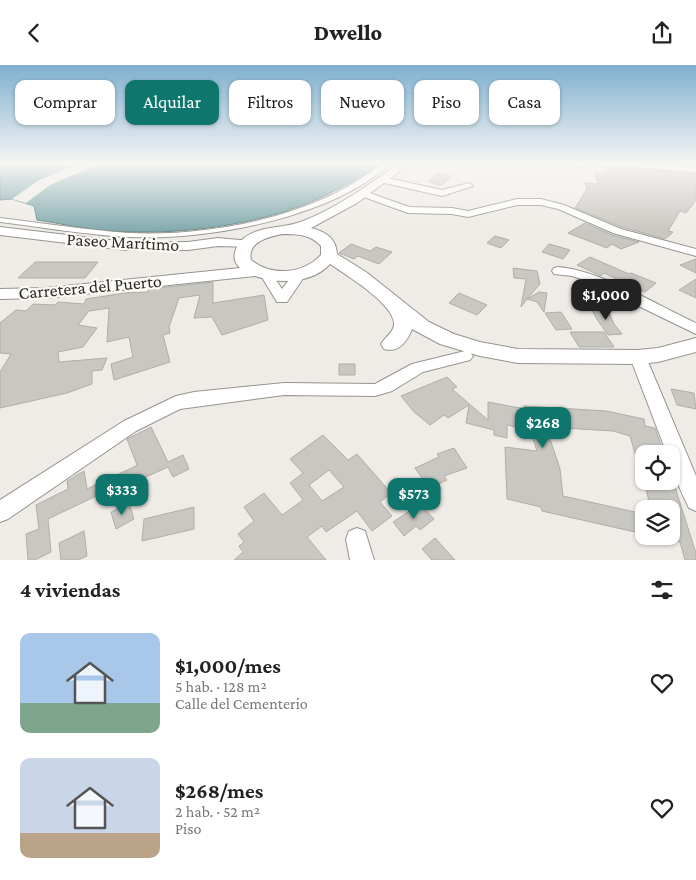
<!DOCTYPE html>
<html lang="es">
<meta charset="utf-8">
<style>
:root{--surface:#fff;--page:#f2f2f2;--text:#222;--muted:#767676;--accent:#0f766e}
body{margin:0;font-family:"Crimson Pro",serif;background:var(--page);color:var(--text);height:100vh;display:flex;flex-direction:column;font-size:19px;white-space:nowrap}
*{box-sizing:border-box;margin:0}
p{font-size:16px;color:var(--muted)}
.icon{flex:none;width:28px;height:28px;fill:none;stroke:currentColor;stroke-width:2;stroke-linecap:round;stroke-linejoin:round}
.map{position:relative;height:495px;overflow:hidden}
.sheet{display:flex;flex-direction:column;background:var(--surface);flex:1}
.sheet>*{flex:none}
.banner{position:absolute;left:15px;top:15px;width:666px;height:45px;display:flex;gap:10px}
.fabs{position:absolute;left:635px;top:380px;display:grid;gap:10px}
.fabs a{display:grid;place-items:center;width:45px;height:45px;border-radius:10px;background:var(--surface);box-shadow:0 1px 4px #0004;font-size:25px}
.price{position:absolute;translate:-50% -42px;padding:0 11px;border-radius:10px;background:var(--accent);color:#fff;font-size:16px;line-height:32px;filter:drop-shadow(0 1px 2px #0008)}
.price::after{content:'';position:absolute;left:50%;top:30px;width:15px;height:11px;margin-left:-8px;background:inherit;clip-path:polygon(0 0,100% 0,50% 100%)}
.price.current{background:#222;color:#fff}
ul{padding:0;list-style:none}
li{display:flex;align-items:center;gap:15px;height:125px;padding:0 20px}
li span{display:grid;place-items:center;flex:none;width:140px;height:100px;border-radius:10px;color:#555}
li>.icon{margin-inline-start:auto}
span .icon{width:60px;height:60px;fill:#fffc;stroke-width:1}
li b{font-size:21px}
h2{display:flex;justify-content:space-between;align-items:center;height:60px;padding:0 20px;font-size:21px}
.pill{padding:0 18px;border-radius:10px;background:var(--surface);box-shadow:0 1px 4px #0004;font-size:18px;line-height:45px}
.pill.current{background:var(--accent);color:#fff}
header{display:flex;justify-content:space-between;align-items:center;height:65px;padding:0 20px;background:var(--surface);font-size:22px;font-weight:800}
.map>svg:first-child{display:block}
.water{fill:#80a9ad;stroke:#678485}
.pier{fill:#efece7}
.building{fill:#c9c7c1;stroke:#b0aea8;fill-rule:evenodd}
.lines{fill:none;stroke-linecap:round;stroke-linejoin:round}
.pedestrian-casing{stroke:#96948e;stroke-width:2}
.minor-casing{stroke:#96948e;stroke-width:2}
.tertiary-casing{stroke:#96948e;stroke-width:2}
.secondary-casing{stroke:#96948e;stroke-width:2}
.pedestrian{fill:#fff;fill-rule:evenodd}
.minor{fill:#fff;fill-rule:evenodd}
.tertiary{fill:#fff;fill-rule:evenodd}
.secondary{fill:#fff;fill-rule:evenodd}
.labels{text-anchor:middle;stroke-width:4.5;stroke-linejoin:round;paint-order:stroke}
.street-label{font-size:18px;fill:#2d2c29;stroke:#fcfaf4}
</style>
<header><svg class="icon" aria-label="back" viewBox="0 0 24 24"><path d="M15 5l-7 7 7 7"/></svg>Dwello<svg class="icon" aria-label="share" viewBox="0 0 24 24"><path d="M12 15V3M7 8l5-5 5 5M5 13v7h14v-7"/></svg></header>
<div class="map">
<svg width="696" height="495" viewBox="0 0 696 495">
<rect width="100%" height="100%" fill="#efece7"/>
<path class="water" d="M 0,98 L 382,98 C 362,111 342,123 320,133 C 256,162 169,172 100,165 C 79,163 58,158 37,155 L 34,141 L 12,134 L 0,135 Z"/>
<path class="pier" d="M 80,98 L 101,98 L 50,120 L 26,138 L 12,134 L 39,115 Z"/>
<path class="building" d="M 598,99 L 604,102 L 696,109 L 696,133 L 694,138 L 686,148 L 680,146 L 668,166 L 673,167 L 665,174 L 622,162 L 575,143 L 587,124 L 585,118 L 598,119 L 595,108 L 608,109 Z
M 437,108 L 451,111 L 442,120 L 428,117 Z
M 585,158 L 612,170 L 639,177 L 621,184 L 612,179 L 607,183 L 568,168 Z
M 495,171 L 509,175 L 501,183 L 487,178 Z
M 351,179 L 370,186 L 376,182 L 392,187 L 379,199 L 358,191 L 354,194 L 339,188 Z
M 549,179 L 570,185 L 563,194 L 542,187 Z
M 590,192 L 629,209 L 631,208 L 656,218 L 645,227 L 604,208 L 601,211 L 577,200 Z
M 696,194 L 696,208 L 680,200 Z
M 35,197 L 98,197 L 85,213 L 18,213 Z
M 513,203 L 537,206 L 540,219 L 527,234 L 539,227 L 547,228 L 544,247 L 537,237 L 527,234 L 521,242 L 526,214 L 514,213 Z
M 696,214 L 696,233 L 679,225 Z
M 213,217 L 213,238 L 264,230 L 268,255 L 222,270 L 212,252 L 194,253 L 200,230 L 179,233 L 169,262 L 170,268 L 163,270 L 170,297 L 114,315 L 111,299 L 133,292 L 129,272 L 107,277 L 109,243 L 89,246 L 78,260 L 97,263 L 83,282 L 58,287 L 59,297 L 107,293 L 102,305 L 92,306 L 92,319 L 67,328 L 0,343 L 0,307 L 11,289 L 0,288 L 0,258 L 16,245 L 26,246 L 33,239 L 55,240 L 58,237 L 84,239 L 86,234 L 125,228 L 148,227 L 149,224 Z
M 459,228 L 487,240 L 477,250 L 449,238 Z
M 591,242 L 607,243 L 614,259 L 622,269 L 608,270 L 596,253 Z
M 561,247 L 572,264 L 556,265 L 545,248 Z
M 570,267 L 604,267 L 614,282 L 579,282 Z
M 339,299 L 355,299 L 355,310 L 339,310 Z
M 447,312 L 457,322 L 452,324 L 488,355 L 488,337 L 525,344 L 524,341 L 606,346 L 644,354 L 645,361 L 655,363 L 664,389 L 644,389 L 644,409 L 641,409 L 630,371 L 613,366 L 546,362 L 560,404 L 563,431 L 644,449 L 644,469 L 542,446 L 541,442 L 507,434 L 505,382 L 537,386 L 530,365 L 507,360 L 507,373 L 494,370 L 494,365 L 466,358 L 469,340 L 448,353 L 444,350 L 430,360 L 414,347 L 401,331 Z
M 671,324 L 694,328 L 696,344 L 677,340 Z
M 151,362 L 168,397 L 183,390 L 189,404 L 173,412 L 168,402 L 115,426 L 115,422 L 48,454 L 51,487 L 35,495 L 28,495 L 26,469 L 39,464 L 36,440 L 68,424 L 67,416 L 84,406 L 87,424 L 136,401 L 137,400 L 127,374 Z
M 323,370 L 348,395 L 357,389 L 391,428 L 380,437 L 392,451 L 372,466 L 357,446 L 326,467 L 322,461 L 307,472 L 326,495 L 234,495 L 243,487 L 239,481 L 244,477 L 238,469 L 254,456 L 244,442 L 264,428 L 282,450 L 303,435 L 290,418 L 303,408 L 290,394 ZM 329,405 L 344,422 L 322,436 L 309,420 Z
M 454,383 L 467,403 L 444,411 L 447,415 L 429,423 L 415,403 L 439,392 L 437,389 Z
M 644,416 L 673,416 L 696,488 L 696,495 L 685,495 L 680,477 L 671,475 L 671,444 L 651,444 Z
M 129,438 L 134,454 L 116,464 L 111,447 Z
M 420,439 L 434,454 L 420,465 L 416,461 L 404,471 L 393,457 Z
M 194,442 L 194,464 L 142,476 L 144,454 Z
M 84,466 L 87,491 L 78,495 L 61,495 L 59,478 Z
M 435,473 L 455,495 L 432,495 L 422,484 Z"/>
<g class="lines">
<g class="pedestrian-casing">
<path id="pedestrian" d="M 385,98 L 391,98 C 332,153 207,176 129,172 C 86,170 43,162 0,157 L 0,153 C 43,158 86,165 129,168 C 198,171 274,158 336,128 C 353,119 369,108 385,98 Z"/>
</g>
<g class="minor-casing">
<path id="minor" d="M 572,98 L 589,98 C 585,102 576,102 572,98 Z
M 600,98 L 634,98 L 696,101 L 696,107 L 604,100 Z
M 383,112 L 442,125 L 469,118 L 473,121 L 442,131 L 380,117 L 379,115 Z
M 364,126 L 409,142 L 452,143 L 468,146 L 517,134 L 541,134 L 564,140 L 621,164 L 696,184 L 696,191 L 613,168 L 558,144 L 541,140 L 517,140 L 468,152 L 452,149 L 408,148 L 361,131 L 359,129 Z
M 558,202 C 600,205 657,240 696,258 L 696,269 L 587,216 L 572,211 L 554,209 L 552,206 L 554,203 Z
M 266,205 L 270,206 L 282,224 L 296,206 L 304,206 L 306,209 L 287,237 L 277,237 L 260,209 Z
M 465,286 L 470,287 L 473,291 L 470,295 L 423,307 L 392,326 L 375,331 L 284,330 L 180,344 L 136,366 L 8,454 L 0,457 L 0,435 L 124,356 L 176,331 L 194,327 L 284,318 L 375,319 L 412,299 Z
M 638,287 L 643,288 L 646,292 L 696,411 L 696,446 L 689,443 C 681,426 671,407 671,389 L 667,389 L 630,292 L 633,288 Z
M 357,463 L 365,466 L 374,495 L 350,495 L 346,474 L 349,466 Z"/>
</g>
<g class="tertiary-casing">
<path id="tertiary" d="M 0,162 L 126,177 L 188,177 L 218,173 L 251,176 L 253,179 L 251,182 L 218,181 L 188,185 L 126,185 L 0,170 Z"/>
</g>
<g class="secondary-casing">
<path id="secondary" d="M 399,98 L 411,98 L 357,138 L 311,163 C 326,167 336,173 337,189 L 366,207 L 429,257 L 454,269 L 480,277 L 518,284 L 638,285 L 658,283 L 696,273 L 696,287 L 658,297 L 638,299 L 518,298 L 480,291 L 440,279 L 412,264 C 407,277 399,288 384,284 L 381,279 C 385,272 393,268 394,260 C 396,240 346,210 330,199 C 312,219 278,219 255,211 L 45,233 L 0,234 L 0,224 L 45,223 L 240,203 C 230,194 235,181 244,173 C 261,160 284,164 303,156 C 338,142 369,120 399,98 ZM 282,169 C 297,169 310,169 321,181 L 321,190 C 302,210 272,211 251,195 C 247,177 268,172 282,169 Z"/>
</g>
<use href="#pedestrian" class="pedestrian"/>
<use href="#minor" class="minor"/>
<use href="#tertiary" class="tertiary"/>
<use href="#secondary" class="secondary"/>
</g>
<linearGradient id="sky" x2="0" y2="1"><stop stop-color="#7eb0d0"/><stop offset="0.59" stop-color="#f8f6f4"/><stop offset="1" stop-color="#f8f6f4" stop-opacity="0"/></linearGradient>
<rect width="696" height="167" fill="url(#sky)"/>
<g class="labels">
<g class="street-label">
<text transform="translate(123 177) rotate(3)" y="6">Paseo Marítimo</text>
<text transform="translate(90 222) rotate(-5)" y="6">Carretera del Puerto</text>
</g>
</g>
</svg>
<div class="fabs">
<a><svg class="icon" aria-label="locate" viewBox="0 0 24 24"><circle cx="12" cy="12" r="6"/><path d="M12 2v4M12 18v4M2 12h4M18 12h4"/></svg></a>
<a><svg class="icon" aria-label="layers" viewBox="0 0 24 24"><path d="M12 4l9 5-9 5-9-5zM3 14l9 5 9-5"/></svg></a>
</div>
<b class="price current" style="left:606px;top:256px">$1,000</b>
<b class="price" style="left:543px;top:384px">$268</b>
<b class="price" style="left:122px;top:451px">$333</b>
<b class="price" style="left:414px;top:455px">$573</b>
<div class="banner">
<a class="pill">Comprar</a>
<a class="pill current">Alquilar</a>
<a class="pill">Filtros</a>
<a class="pill">Nuevo</a>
<a class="pill">Piso</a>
<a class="pill">Casa</a>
</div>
</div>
<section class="sheet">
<h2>4 viviendas<svg class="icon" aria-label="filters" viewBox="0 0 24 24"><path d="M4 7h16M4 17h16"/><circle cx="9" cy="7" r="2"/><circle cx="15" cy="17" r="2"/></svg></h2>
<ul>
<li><span style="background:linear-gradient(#a9c7e8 70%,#7fa58c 0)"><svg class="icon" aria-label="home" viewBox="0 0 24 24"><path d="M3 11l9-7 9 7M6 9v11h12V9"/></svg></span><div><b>$1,000/mes</b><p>5 hab. · 128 m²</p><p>Calle del Cementerio</p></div><svg class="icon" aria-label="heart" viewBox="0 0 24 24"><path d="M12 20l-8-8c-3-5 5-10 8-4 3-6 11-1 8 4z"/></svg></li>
<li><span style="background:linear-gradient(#c9d6e8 75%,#b9a48a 0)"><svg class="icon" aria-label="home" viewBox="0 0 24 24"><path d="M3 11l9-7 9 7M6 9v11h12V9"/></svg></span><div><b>$268/mes</b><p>2 hab. · 52 m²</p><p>Piso</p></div><svg class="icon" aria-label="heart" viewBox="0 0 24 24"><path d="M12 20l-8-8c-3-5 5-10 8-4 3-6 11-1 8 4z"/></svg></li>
</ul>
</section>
